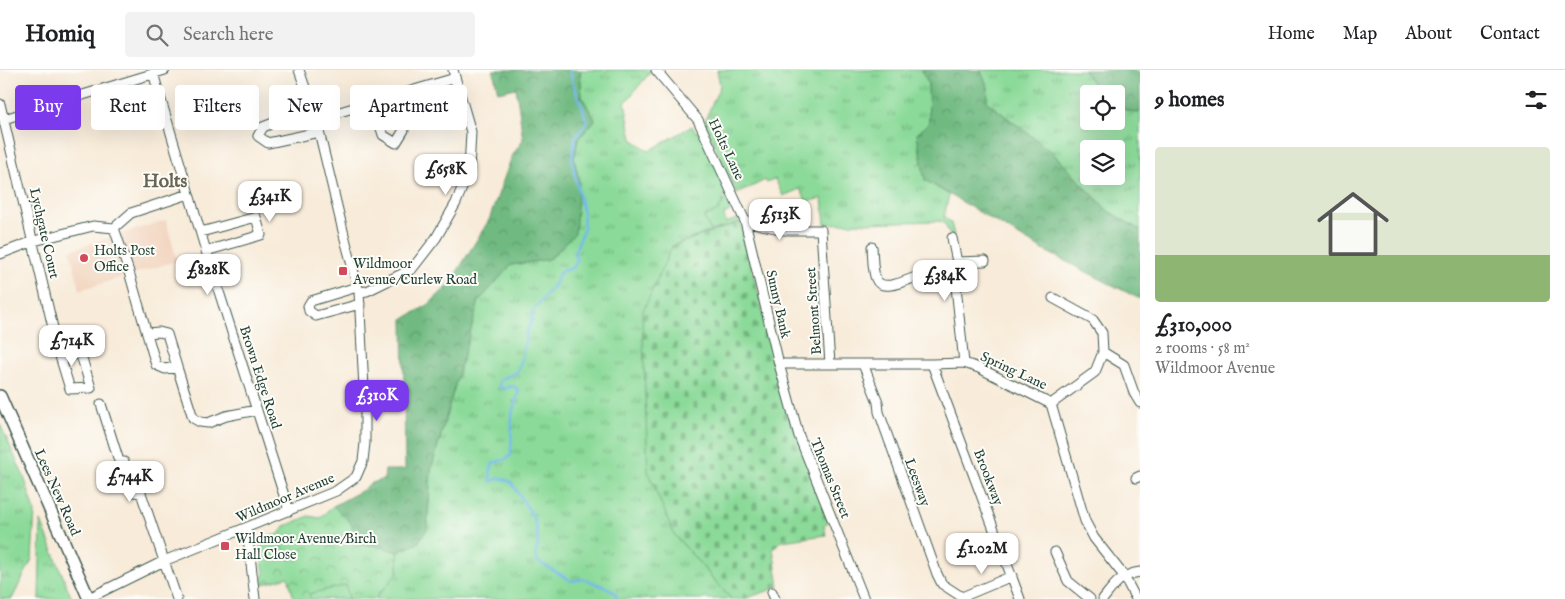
<!DOCTYPE html>
<meta charset="utf-8">
<style>
:root{--surface:#fff;--page:#f2f2f2;--text:#202124;--muted:#757577;--line:#e0e0e0;--accent:#7c3aed}
body{margin:0;font-family:"IM FELL English",serif;background:var(--page);color:var(--text);height:100vh;display:flex;flex-direction:column;font-size:19px;white-space:nowrap}
*{box-sizing:border-box;margin:0}
p{font-size:16px;color:var(--muted)}
.icon{flex:none;width:28px;height:28px;fill:none;stroke:currentColor;stroke-width:2;stroke-linecap:round;stroke-linejoin:round}
.map{position:relative;flex:1;overflow:hidden}
.details{display:flex;flex-direction:column;background:var(--surface);width:425px}
.details>*{flex:none}
.guide{position:absolute;left:15px;top:15px;width:475px;height:45px;display:flex;gap:10px}
.fabs{position:absolute;left:1080px;top:15px;display:grid;gap:10px}
.fabs a{display:grid;place-items:center;width:45px;height:45px;border-radius:5px;background:var(--surface);box-shadow:0 5px 20px #0002;font-size:25px}
.price{position:absolute;translate:-50% -42px;padding:0 11px;border-radius:10px;background:#fff;color:#222;font-size:16px;line-height:32px;filter:drop-shadow(0 1px 2px #0008)}
.price::after{content:'';position:absolute;left:50%;top:30px;width:15px;height:11px;margin-left:-8px;background:inherit;clip-path:polygon(0 0,100% 0,50% 100%)}
.price.current{background:var(--accent);color:#fff}
ul{padding:0;list-style:none}
li{display:grid;align-content:center;gap:10px;height:265px;padding:0 15px}
li span{display:grid;place-items:center;height:155px;border-radius:5px;color:#555}
li>.icon{margin-inline-start:auto}
span .icon{width:90px;height:90px;fill:#fffc;stroke-width:1}
li b{font-size:21px}
h2{display:flex;justify-content:space-between;align-items:center;height:60px;padding:0 15px;font-size:21px}
.chip{padding:0 18px;border-radius:5px;background:var(--surface);box-shadow:0 5px 20px #0002;font-size:18px;line-height:45px}
.chip.current{background:var(--accent);color:#fff}
header{display:flex;align-items:center;gap:30px;box-sizing:border-box;height:70px;padding:0 25px;background:var(--surface);border-bottom:1px solid var(--line)}
header strong{font-size:24px}
nav{display:flex;gap:28px;margin-inline-start:auto;font-size:18px}
.search{width:350px;height:45px;background:var(--page);display:flex;align-items:center;gap:12px;box-sizing:border-box;padding:0 18px;border-radius:5px;color:var(--muted);font-size:19px}
main{display:flex;flex:1;min-height:0}
.map>svg:first-child{display:block}
.built{fill:#f2d4be}
.grass{fill:url(#grass-tufts);stroke:#558c66;fill-rule:evenodd}
.forest{fill:url(#forest-crowns);stroke:#487c5a}
.cemetery{fill:url(#cemetery-stones);stroke:#558c66}
.park{fill:url(#park-crowns);stroke:#558c66}
.garden{fill:#8bda99;stroke:#558c66}
.lines{fill:none;stroke-linecap:round;stroke-linejoin:round}
.stream{stroke:#75b9eb;stroke-width:2.5}
.minor-casing{stroke:#40574d;stroke-width:11}
.tertiary-casing{stroke:#40574d;stroke-width:14}
.minor{stroke:#fff;stroke-width:9}
.tertiary{stroke:#fff;stroke-width:11}
.poi-dot{fill:#d1495b;stroke:#fdfcf7;stroke-width:2}
.labels{text-anchor:middle;stroke-width:4;stroke-linejoin:round;paint-order:stroke}
.street-label{font-size:14px;fill:#1f3d34;stroke:#fdfcf7}
.poi-label{font-size:14px;fill:#1f3d34;stroke:#fdfcf7;text-anchor:start}
.district-label{font-size:19px;font-weight:bold;fill:#676654;stroke:#fdfcf7}
</style>
<header>
<strong>Homiq</strong>
<div class="search"><svg class="icon" aria-label="search" viewBox="0 0 24 24"><circle cx="10" cy="10" r="6"/><path d="M15 15l6 6"/></svg>Search here</div>
<nav><a>Home</a><a>Map</a><a>About</a><a>Contact</a></nav>
</header>
<main>
<div class="map">
<svg width="1140" height="529" viewBox="0 0 1140 529">
<defs>
<pattern id="grass-tufts" width="24" height="20" patternUnits="userSpaceOnUse" patternTransform="scale(1.25)"><rect width="24" height="20" fill="#8bda99"/><path d="M3 7l-1-3M5 7V3M7 7l1-3M15 17l-1-3M17 17v-4M19 17l1-3" fill="none" stroke="#71b27e"/></pattern>
<pattern id="forest-crowns" width="20" height="18" patternUnits="userSpaceOnUse" patternTransform="scale(1.25)"><rect width="20" height="18" fill="#70ba81"/><path d="M2 6a3 3 0 1 1 6 0M12 15a3 3 0 1 1 6 0" fill="none" stroke="#5b986a"/></pattern>
<pattern id="cemetery-stones" width="16" height="16" patternUnits="userSpaceOnUse" patternTransform="scale(1.25)"><rect width="16" height="16" fill="#8bda99"/><path d="M2 7V4a2 2 0 0 1 4 0v3zM10 15v-3a2 2 0 0 1 4 0v3z" fill="#71b27e"/></pattern>
<pattern id="park-crowns" width="20" height="18" patternUnits="userSpaceOnUse" patternTransform="scale(1.25)"><rect width="20" height="18" fill="#8bda99"/><path d="M2 6a3 3 0 1 1 6 0M12 15a3 3 0 1 1 6 0" fill="none" stroke="#71b27e"/></pattern>
</defs>
<rect width="100%" height="100%" fill="#fdfcf7"/>
<filter id="ink" filterUnits="userSpaceOnUse"><feTurbulence type="fractalNoise" baseFrequency=".02" numOctaves="2"/><feDisplacementMap in="SourceGraphic" scale="10" xChannelSelector="R" yChannelSelector="G"/><feConvolveMatrix kernelMatrix="1 2 1 2 8 2 1 2 1" color-interpolation-filters="sRGB"/></filter>
<filter id="wash" filterUnits="userSpaceOnUse"><feTurbulence type="fractalNoise" baseFrequency=".0096" numOctaves="4" result="noise"/><feDisplacementMap in="SourceGraphic" scale="20" xChannelSelector="R" yChannelSelector="G"/><feGaussianBlur stdDeviation="1.12" result="paint"/><feColorMatrix in="noise" values="0 0 0 0 0 0 0 0 0 0 0 0 0 0 0 0 0 1.4 0 .05"/><feComposite in="paint" operator="in"/></filter>
<g filter="url(#wash)">
<rect width="100%" height="100%" fill="#f8ebd9"/>
<path class="built" d="M 166,150 L 177,191 L 80,220 L 70,180 Z"/>
<path class="grass" d="M 580,0 L 652,0 L 625,33 L 632,69 L 649,81 L 692,56 L 696,62 L 703,63 L 729,123 L 723,127 L 724,130 L 718,141 L 704,147 L 711,161 L 672,176 L 674,464 L 731,529 L 375,529 L 398,502 L 398,482 L 418,473 L 427,459 L 431,400 L 479,230 L 511,195 L 545,190 L 552,187 L 579,112 L 574,89 L 578,69 L 595,50 L 582,27 Z
M 717,0 L 922,0 L 928,13 L 929,54 L 917,64 L 925,110 L 949,125 L 944,147 L 951,153 L 954,165 L 950,166 L 945,154 L 939,151 L 825,154 L 822,128 L 807,132 L 800,119 L 783,126 L 775,109 L 767,113 L 765,110 L 737,124 L 704,52 L 720,16 Z
M 980,0 L 1083,0 L 1100,24 L 1089,24 L 1089,51 L 1116,51 L 1116,37 L 1137,43 L 1140,42 L 1140,160 L 1108,141 L 1054,84 L 986,31 L 988,17 ZM 1089,79 L 1116,79 L 1116,106 L 1089,106 Z
M 0,354 L 24,407 L 35,441 L 32,489 L 12,529 L 0,529 Z
M 41,451 L 72,529 L 39,529 Z"/>
<path class="forest" d="M 493,0 L 580,0 L 582,27 L 595,50 L 578,69 L 574,89 L 579,112 L 575,163 L 552,187 L 545,190 L 511,195 L 479,231 L 431,400 L 427,459 L 418,473 L 398,482 L 373,475 L 360,475 L 333,436 L 363,420 L 369,414 L 384,409 L 385,400 L 405,400 L 403,249 L 428,235 L 449,215 L 489,150 L 512,86 L 523,70 L 516,18 L 498,22 Z
M 922,0 L 980,0 L 988,17 L 987,32 L 1052,82 L 1108,141 L 1140,160 L 1140,229 L 1043,180 L 925,110 L 917,64 L 929,53 L 928,13 Z
M 1083,0 L 1136,0 L 1140,4 L 1140,42 L 1137,43 L 1116,37 L 1116,24 L 1100,24 Z"/>
<path class="cemetery" d="M 740,152 L 778,301 L 830,451 L 824,455 L 826,465 L 782,471 L 773,478 L 779,517 L 744,529 L 731,529 L 674,464 L 648,402 L 642,243 L 672,176 Z"/>
<path class="park" d="M 333,436 L 350,452 L 360,475 L 372,475 L 398,482 L 398,502 L 375,529 L 294,529 L 288,507 L 257,516 L 264,504 L 260,476 L 266,466 L 278,465 L 285,456 L 309,446 L 320,448 Z"/>
<path class="garden" d="M 731,128 L 733,134 L 728,137 L 730,141 L 724,144 L 726,153 L 739,148 L 740,152 L 711,161 L 704,147 L 718,141 L 724,130 Z
M 346,515 L 349,529 L 311,529 L 309,524 Z"/>
<g class="lines">
<path class="stream" d="M 570,0 C 572,18 583,34 587,52 L 575,68 L 572,90 L 583,143 L 584,158 L 574,184 L 577,190 L 574,197 L 560,202 L 554,215 L 532,242 L 532,250 L 527,261 L 521,293 L 517,302 L 500,310 L 499,316 L 504,319 L 511,316 L 517,318 L 519,321 L 512,343 L 511,385 L 506,389 L 493,393 L 490,403 L 491,411 L 501,408 L 511,412 L 532,445 L 536,456 L 538,473 L 535,485 L 538,492 L 572,511 L 584,509 L 610,519 L 616,524 L 616,529"/>
</g>
</g>
<g filter="url(#ink)">
<g class="lines">
<g class="minor-casing">
<path id="minor" d="M 656,0 L 698,50 L 745,151 L 779,294 L 799,366 L 864,529
M 153,3 L 206,181 L 289,441
M 373,32 L 383,65 L 396,73 L 404,60 L 394,26
M 0,34 L 59,283 L 70,319 L 91,318 L 81,285 L 59,283
M 312,38 L 263,57 L 258,66 L 268,73 L 319,62
M 4,49 L 165,0
M 316,49 L 455,8
M 745,151 L 784,160 L 821,160 L 830,294
M 114,158 L 129,202 L 156,295 L 165,299 L 177,297 L 193,348 L 200,352 L 208,353 L 226,346 L 257,340
M 201,162 L 256,147 L 261,165 L 206,181
M 952,168 L 957,192 L 955,207 L 964,293
M 872,177 C 873,186 872,200 876,209 C 882,224 910,208 919,206 C 931,204 944,206 955,207
M 0,184 L 34,171 L 93,156 L 114,158 L 131,143 L 189,124
M 957,192 L 985,191
M 357,217 L 311,231 L 308,236 L 309,241 L 316,246 L 360,234
M 359,222 L 367,221 L 412,199 L 436,168 L 456,133 L 469,100 L 471,62 L 453,0
M 148,263 L 159,262 L 167,264 L 177,297
M 1103,282 L 1124,295 L 1134,323 L 1140,333
M 779,294 L 932,294 L 964,293 L 979,298 L 1051,334 L 1085,451 L 1094,468 L 1124,506 L 1136,529
M 863,294 L 878,332 L 879,342 L 937,504 L 942,514 L 962,527 L 961,529
M 932,294 L 1020,529
M 101,334 L 119,391 L 124,392 L 134,422 L 141,423 L 177,529
M 1051,334 L 1095,302 L 1103,282 L 1102,263 L 1093,250 L 1053,228
M 1136,408 L 1140,406
M 247,459 L 255,529
M 1055,482 L 1068,511 L 1090,529
M 772,522 L 775,529
M 962,527 L 1012,506
M 89,528 L 164,491 L 336,421 L 356,407 L 363,391 L 365,373 L 365,338 L 359,222 L 344,165 L 316,49 L 299,0
M 1103,529 C 1115,514 1120,505 1140,502"/>
</g>
<g class="tertiary-casing">
<path id="tertiary" d="M 0,326 L 89,529"/>
</g>
<use href="#minor" class="minor"/>
<use href="#tertiary" class="tertiary"/>
</g>
</g>
<g class="poi-dot">
<circle cx="84" cy="188" r="5"/>
<rect x="338" y="196" width="10" height="10" rx="2.5"/>
<rect x="220" y="471" width="10" height="10" rx="2.5"/>
</g>
<g class="labels">
<g class="street-label">
<text transform="translate(727 79) rotate(65)" y="5">Holts Lane</text>
<text transform="translate(45 163) rotate(77)" y="5">Lychgate Court</text>
<text transform="translate(779 234) rotate(77)" y="5">Sunny Bank</text>
<text transform="translate(813 241) rotate(-94)" y="5">Belmont Street</text>
<text transform="translate(1014 300) rotate(25)" y="5">Spring Lane</text>
<text transform="translate(261 307) rotate(72)" y="5">Brown Edge Road</text>
<text transform="translate(989 407) rotate(69)" y="5">Brookway</text>
<text transform="translate(831 408) rotate(68)" y="5">Thomas Street</text>
<text transform="translate(918 412) rotate(70)" y="5">Leesway</text>
<text transform="translate(58 422) rotate(66)" y="5">Lees New Road</text>
<text transform="translate(285 427) rotate(-23)" y="5">Wildmoor Avenue</text>
</g>
<g class="poi-label">
<text x="94" y="185">Holts Post<tspan x="94" dy="16">Office</tspan></text>
<text x="353" y="198">Wildmoor<tspan x="353" dy="16">Avenue/Curlew Road</tspan></text>
<text x="235" y="473">Wildmoor Avenue/Birch<tspan x="235" dy="16">Hall Close</tspan></text>
</g>
<g class="district-label">
<text x="165" y="117">Holts</text>
</g>
</g>
</svg>
<div class="fabs">
<a><svg class="icon" aria-label="locate" viewBox="0 0 24 24"><circle cx="12" cy="12" r="6"/><path d="M12 2v4M12 18v4M2 12h4M18 12h4"/></svg></a>
<a><svg class="icon" aria-label="layers" viewBox="0 0 24 24"><path d="M12 4l9 5-9 5-9-5zM3 14l9 5 9-5"/></svg></a>
</div>
<b class="price" style="left:446px;top:126px">£658K</b>
<b class="price" style="left:270px;top:153px">£341K</b>
<b class="price" style="left:780px;top:171px">£513K</b>
<b class="price" style="left:208px;top:226px">£828K</b>
<b class="price" style="left:945px;top:232px">£384K</b>
<b class="price" style="left:72px;top:297px">£714K</b>
<b class="price current" style="left:377px;top:352px">£310K</b>
<b class="price" style="left:130px;top:433px">£744K</b>
<b class="price" style="left:982px;top:505px">£1.02M</b>
<div class="guide">
<a class="chip current">Buy</a>
<a class="chip">Rent</a>
<a class="chip">Filters</a>
<a class="chip">New</a>
<a class="chip">Apartment</a>
</div>
</div>
<section class="details">
<h2>9 homes<svg class="icon" aria-label="filters" viewBox="0 0 24 24"><path d="M4 7h16M4 17h16"/><circle cx="9" cy="7" r="2"/><circle cx="15" cy="17" r="2"/></svg></h2>
<ul>
<li><span style="background:linear-gradient(#dfe7d0 70%,#8fb573 0)"><svg class="icon" aria-label="home" viewBox="0 0 24 24"><path d="M3 11l9-7 9 7M6 9v11h12V9"/></svg></span><div><b>£310,000</b><p>2 rooms · 58 m²</p><p>Wildmoor Avenue</p></div></li>
</ul>
</section>
</main>
